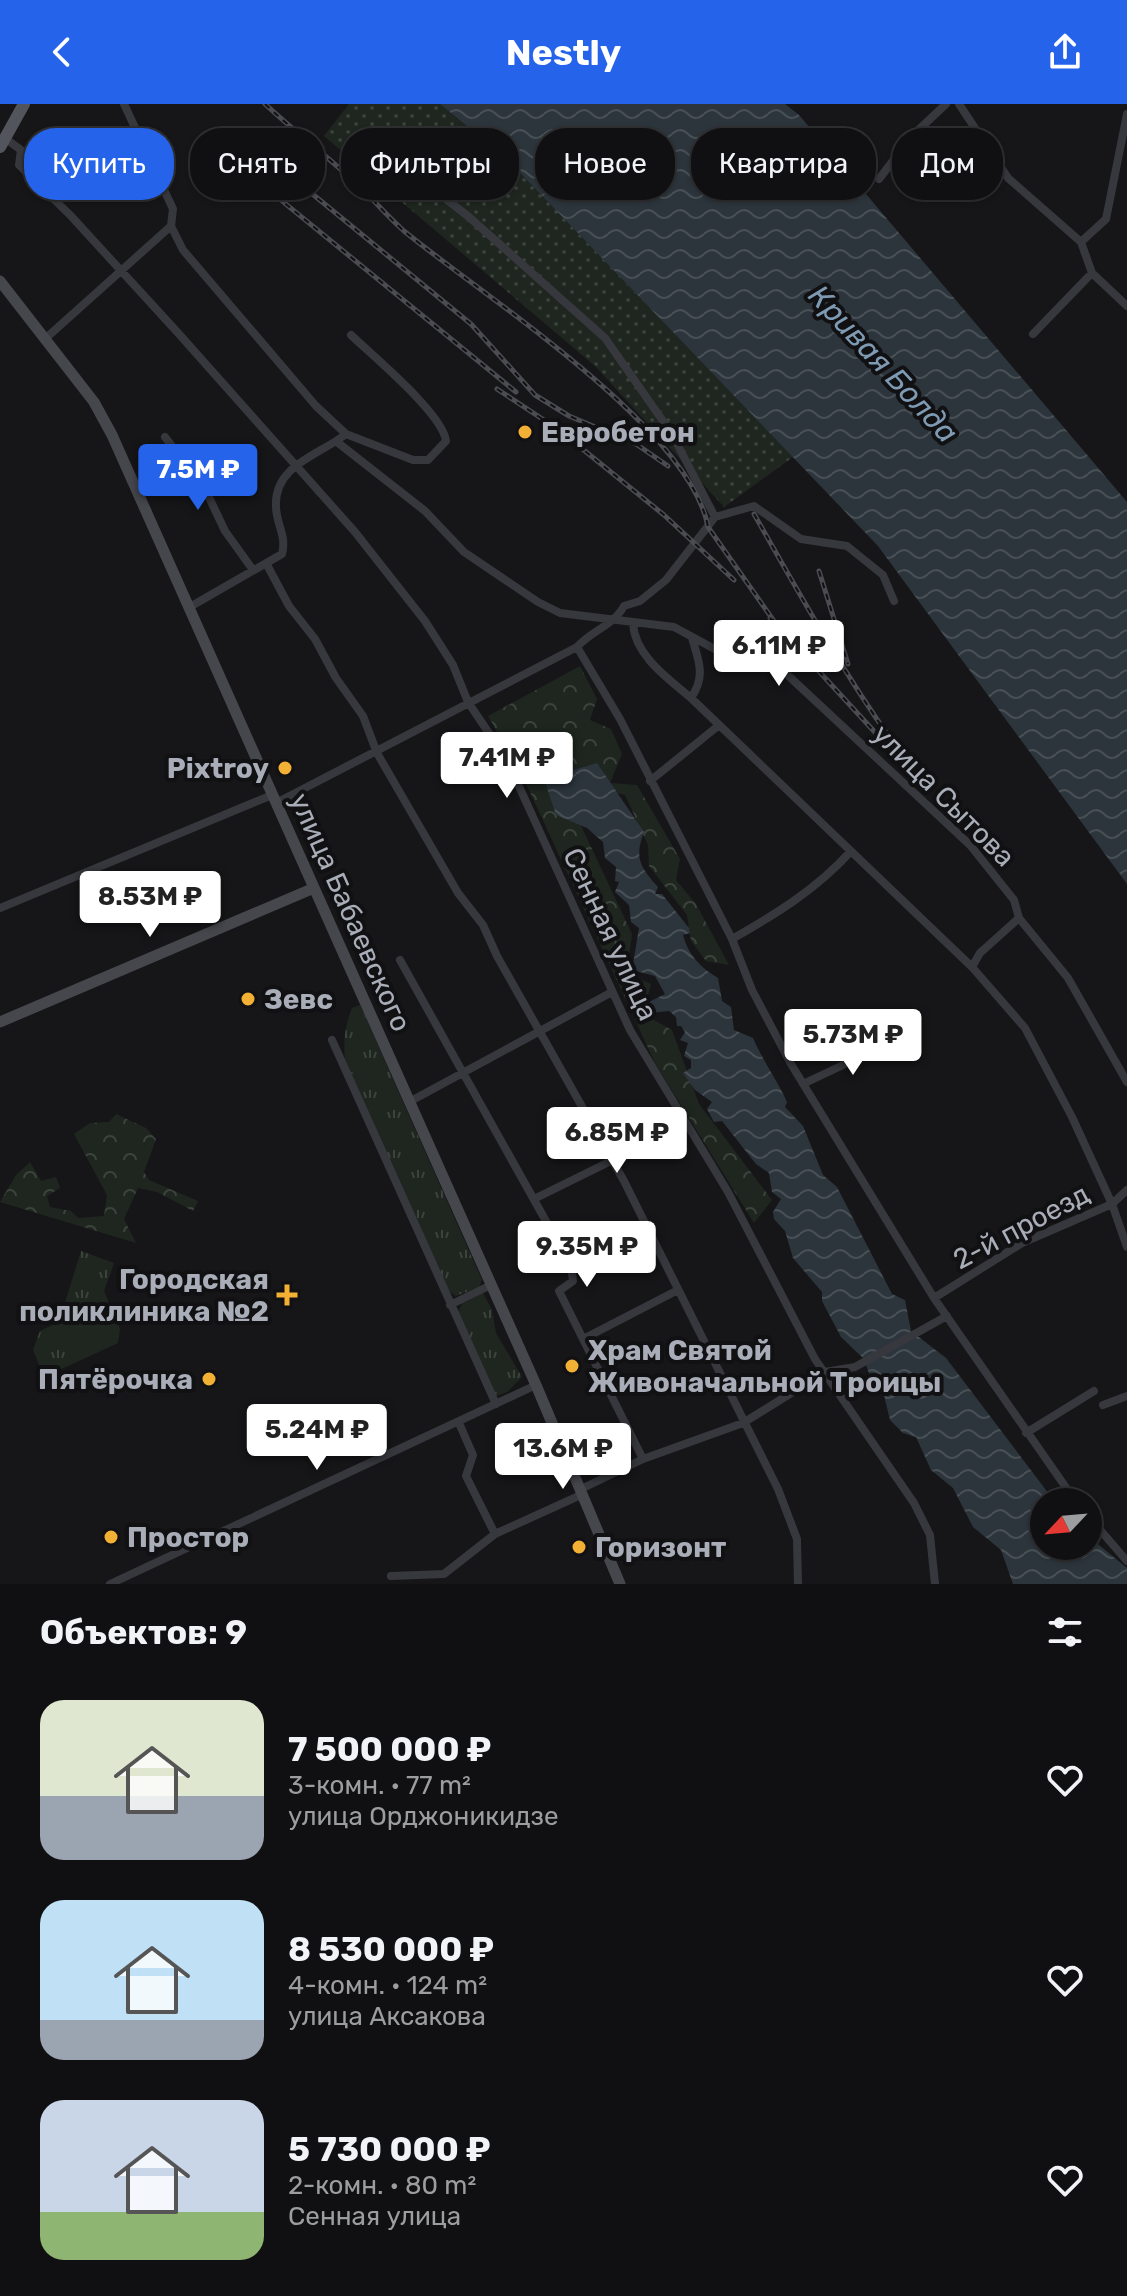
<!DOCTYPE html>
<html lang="ru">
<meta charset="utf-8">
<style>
:root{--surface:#101012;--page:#1e1e20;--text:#f1f3f6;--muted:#9c9d9f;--line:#303032;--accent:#2563eb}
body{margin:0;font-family:Rubik,sans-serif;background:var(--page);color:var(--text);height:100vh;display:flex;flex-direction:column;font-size:30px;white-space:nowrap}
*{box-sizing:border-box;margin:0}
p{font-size:26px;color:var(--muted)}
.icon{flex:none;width:44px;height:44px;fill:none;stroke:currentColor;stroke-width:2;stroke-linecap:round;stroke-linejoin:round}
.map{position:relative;height:1480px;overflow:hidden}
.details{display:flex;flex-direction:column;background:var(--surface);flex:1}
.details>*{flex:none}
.top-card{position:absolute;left:24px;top:24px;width:1080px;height:72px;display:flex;gap:16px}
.needle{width:52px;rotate:244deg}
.fabs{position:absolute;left:1030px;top:1384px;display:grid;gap:16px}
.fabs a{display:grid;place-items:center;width:72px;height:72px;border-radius:50%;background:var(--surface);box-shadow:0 2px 6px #0004,0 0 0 2px var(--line);font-size:40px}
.price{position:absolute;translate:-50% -68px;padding:0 18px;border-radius:8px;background:#fff;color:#222;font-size:26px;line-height:52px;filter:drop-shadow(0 2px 4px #0008)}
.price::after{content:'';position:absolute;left:50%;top:48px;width:24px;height:18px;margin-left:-12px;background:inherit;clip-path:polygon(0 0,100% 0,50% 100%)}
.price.selected{background:var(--accent);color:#fff}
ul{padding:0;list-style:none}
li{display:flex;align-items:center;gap:24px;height:200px;padding:0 40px}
li span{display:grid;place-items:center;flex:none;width:224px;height:160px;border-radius:24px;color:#555}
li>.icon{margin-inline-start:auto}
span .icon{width:96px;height:96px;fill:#fffc;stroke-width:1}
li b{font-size:34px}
h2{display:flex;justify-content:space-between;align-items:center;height:96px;padding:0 40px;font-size:34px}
.pill{padding:0 28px;border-radius:32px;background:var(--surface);box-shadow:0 2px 6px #0004,0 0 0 2px var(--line);font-size:28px;line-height:72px}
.pill.selected{background:var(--accent);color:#fff}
header{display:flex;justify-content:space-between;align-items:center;height:104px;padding:0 40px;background:var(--accent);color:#fff;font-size:36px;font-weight:700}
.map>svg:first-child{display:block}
.grass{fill:url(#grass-dots)}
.forest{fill:url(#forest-crowns)}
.park{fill:url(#park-tufts)}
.pitch{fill:#1e261f}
.water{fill:url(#water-waves)}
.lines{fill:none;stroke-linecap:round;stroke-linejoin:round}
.minor{stroke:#37383d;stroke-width:8}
.secondary{stroke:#45474d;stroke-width:11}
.primary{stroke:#53555c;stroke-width:12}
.rail-casing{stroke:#4a4c52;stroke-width:5}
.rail{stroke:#111113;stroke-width:2;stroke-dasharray:6;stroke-linecap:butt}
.poi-dot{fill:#f2b134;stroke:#111113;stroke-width:3}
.labels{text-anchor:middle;stroke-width:8;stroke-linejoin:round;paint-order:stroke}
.poi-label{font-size:28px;font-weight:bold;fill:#a8adb8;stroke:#111113;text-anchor:start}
.street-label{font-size:28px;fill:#a8adb8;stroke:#111113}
.water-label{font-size:30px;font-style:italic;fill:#7f9bb3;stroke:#111113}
</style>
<header><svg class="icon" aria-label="back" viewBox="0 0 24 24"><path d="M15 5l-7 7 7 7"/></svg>Nestly<svg class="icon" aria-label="share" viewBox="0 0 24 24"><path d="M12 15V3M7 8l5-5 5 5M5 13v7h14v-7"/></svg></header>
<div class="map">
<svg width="1127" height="1480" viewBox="0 0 1127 1480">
<defs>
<pattern id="grass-dots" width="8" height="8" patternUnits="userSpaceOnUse" patternTransform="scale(2)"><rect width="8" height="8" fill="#1e261f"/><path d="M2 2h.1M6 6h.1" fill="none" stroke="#3c433d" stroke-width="1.8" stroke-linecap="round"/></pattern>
<pattern id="forest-crowns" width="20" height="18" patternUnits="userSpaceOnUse" patternTransform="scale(2)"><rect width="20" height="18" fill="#1e261f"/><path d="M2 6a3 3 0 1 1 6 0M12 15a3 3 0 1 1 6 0" fill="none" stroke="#3c433d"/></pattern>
<pattern id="park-tufts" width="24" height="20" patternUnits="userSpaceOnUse" patternTransform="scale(2)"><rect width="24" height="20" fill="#1e261f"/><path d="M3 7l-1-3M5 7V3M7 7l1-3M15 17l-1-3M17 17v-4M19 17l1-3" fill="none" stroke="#3c433d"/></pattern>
<pattern id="water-waves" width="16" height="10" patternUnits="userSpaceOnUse" patternTransform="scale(2)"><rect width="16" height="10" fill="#2c353c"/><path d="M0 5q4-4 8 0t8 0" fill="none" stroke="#485056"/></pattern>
</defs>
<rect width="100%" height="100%" fill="#161618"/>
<path class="grass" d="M 349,0 L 440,0 L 505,53 L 793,353 L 724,403 L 595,262 L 324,32 Z"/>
<path class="forest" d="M 580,562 L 597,595 L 590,616 L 611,625 L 622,650 L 610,679 L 637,681 L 680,755 L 676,776 L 696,800 L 729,861 L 706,857 L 691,837 L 687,811 L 649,762 L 648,741 L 625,691 L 602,685 L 586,661 L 569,696 L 632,830 L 627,869 L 651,880 L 643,910 L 672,926 L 699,1000 L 772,1096 L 754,1119 L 655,959 L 523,673 L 488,612 Z
M 116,1010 L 146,1024 L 156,1035 L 144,1068 L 149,1076 L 198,1097 L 193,1107 L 157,1088 L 138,1084 L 124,1115 L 136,1139 L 0,1098 L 16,1071 L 30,1058 L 41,1077 L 56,1073 L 60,1084 L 47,1092 L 50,1103 L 71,1107 L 78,1114 L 104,1112 L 107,1091 L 74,1030 L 90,1019 L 109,1018 Z"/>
<path class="park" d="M 360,901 L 482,1176 L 479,1183 L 456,1192 L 447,1186 L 345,955 C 343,936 345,922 352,904 Z
M 81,1147 L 114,1159 L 104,1187 L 120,1225 L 118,1239 L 44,1273 L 33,1246 L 40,1227 L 59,1218 Z
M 483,1189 L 492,1206 L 496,1229 L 522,1273 L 507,1288 L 496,1292 L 458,1208 L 462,1200 Z"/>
<path class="pitch" d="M 101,1209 L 110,1230 L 69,1248 L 60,1226 Z"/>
<path class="water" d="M 440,0 L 785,0 L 799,11 L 1127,398 L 1127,780 L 878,442 L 505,53 Z
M 597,659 L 644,728 C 634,754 640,763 658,783 L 655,790 L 662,790 L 689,824 L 690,829 L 683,831 C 688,851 701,864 718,874 L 722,897 L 731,903 L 734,926 L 753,934 C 763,957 777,976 787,998 L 785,1003 L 803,1022 L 823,1071 L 837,1083 L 892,1190 L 905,1196 L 911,1227 L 946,1254 L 1055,1398 L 1044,1398 L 1044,1442 L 1088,1442 L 1088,1432 L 1127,1464 L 1127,1480 L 1013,1480 L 1001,1446 L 973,1423 L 953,1384 L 931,1366 L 916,1333 L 903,1329 L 890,1316 L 883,1287 L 872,1278 L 864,1255 L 841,1233 L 822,1197 L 822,1188 L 793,1154 L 785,1127 L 774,1115 L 773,1108 L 781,1095 L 772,1088 L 769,1069 L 756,1060 L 722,1017 L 714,1018 L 707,1005 L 712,998 L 695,986 L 683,969 L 691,964 L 691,956 L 684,952 L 688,939 L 680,936 L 685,928 L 681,922 L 677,922 L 676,913 L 669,907 L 650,909 L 645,900 L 665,890 L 655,872 L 632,866 L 639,824 L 631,818 L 629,801 L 615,788 L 619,778 L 615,777 L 616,763 L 605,754 L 603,738 L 587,724 L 556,711 L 544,675 Z"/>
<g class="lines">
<path class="minor" d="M 124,0 L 173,105 L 171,122
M 959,0 L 1008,74 L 1081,138 L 1092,169 L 1127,202
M 363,30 L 469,113 L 605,234 L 672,330 L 715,413
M 6,35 L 21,46 L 19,61 L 71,112 L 179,230 L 355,428 L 425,517 L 453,561 L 468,598 L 507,656 L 630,926 L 728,1088 L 815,1255 L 914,1399 L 930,1431 L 935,1480
M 879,75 L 912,32 L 946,0
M 171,122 L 183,146 L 316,302 L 346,330
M 1081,138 L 1106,115 L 1127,10
M 1033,230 L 1092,169
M 46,234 L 171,122
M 165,333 L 206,387 L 225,427 L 253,466
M 337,338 L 425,407 L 464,448 L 538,498 L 560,509 L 674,523 L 733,555 L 765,550 L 970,741 L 1014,796 L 1019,814 L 1068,874 L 1127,978
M 266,459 L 289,502 L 315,535 L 336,574 L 363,612 L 377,649 L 458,789 L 483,821 L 497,852 L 624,1077 L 778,1385 L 797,1435 L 798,1480
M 188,504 L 282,450 C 287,431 276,421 276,402 C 274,361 320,351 346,330 L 413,356 L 428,356 L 446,337 C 443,310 373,252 351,231
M 633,520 C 635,552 669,575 691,594
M 692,534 C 699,558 706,572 691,594 L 972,863 L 1025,924 L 1072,1013 L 1112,1100 L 1127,1143
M 577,543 L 620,615 L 732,835 L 752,886 L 791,960 L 934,1194 L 1076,1398
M 650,677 L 718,622
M 276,699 L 577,543 C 591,527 614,521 624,502 L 640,497 L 666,476 L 715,413 L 754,402 L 801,435 L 847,442 L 883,471 L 894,497
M 0,804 L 272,691
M 732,835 C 776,810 817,785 851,747
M 400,856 L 571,1162 L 573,1177 L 559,1187 L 643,1355
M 972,863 L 980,849 L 1019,814
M 332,936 L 496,1300
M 803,980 L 843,961 L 883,934
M 409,998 L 612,888
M 534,1095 L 613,1056 L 682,1015
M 934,1194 L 1022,1139 L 1112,1100 L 1127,1086
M 450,1201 L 491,1181
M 583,1235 L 678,1186
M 1103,1301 L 1127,1292
M 459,1319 L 473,1351 L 466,1372 L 495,1430
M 1026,1329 L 1094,1287
M 581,1385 L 643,1355 L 743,1319 L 825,1268 L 855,1263 L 947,1212
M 1088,1412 L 1127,1457
M 391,1472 L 444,1470 L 495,1430 L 583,1390
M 110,1480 L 536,1281"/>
<path class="secondary" d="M 0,177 L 94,298 L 112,331 L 536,1281 L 620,1480
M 0,918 L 314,784"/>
<path class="primary" d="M 0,43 L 24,0"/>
<g class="rail-casing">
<path id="rail" d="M 265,0 C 295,28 327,52 357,80 C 373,95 387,112 404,127 C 483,192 690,323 708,423 L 776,520
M 211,39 L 516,288
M 299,79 L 471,220 L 535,291 L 569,312 L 636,340 L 668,362
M 497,285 L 559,326 L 664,411 L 734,476
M 754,410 C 807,503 858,596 924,680
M 819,467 L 848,560
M 770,514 L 894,649"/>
</g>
<use href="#rail" class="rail"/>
</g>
<g class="poi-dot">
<circle cx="525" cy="328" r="8"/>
<circle cx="285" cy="664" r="8"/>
<circle cx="248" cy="895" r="8"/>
<path d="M283 1179h8v8h8v8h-8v8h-8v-8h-8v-8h8z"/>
<circle cx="572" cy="1262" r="8"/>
<circle cx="209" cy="1275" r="8"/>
<circle cx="111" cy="1433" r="8"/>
<circle cx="579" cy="1443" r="8"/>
</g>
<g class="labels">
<g class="poi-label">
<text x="541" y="338">Евробетон</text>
<text x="269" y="674" text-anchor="end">Pixtroy</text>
<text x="264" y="905">Зевс</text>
<text x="269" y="1185" text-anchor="end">Городская<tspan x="269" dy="32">поликлиника №2</tspan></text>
<text x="588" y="1256">Храм Святой<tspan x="588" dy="32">Живоначальной Троицы</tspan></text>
<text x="193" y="1285" text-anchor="end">Пятёрочка</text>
<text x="127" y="1443">Простор</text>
<text x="595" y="1453">Горизонт</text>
</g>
<g class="street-label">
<text transform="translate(944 691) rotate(45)" y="10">улица Сытова</text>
<text transform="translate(351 808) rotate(66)" y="10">улица Бабаевского</text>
<text transform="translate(611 830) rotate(65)" y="10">Сенная улица</text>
<text transform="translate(1021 1122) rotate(-28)" y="10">2-й проезд</text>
</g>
<g class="water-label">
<text transform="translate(883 260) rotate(47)" y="10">Кривая Болда</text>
</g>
</g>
</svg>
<div class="fabs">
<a><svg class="needle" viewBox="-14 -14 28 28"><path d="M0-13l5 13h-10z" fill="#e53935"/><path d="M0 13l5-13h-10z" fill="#9c9d9f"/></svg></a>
</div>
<b class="price selected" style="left:198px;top:408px">7.5M ₽</b>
<b class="price" style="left:779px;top:584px">6.11M ₽</b>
<b class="price" style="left:507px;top:696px">7.41M ₽</b>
<b class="price" style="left:150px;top:835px">8.53M ₽</b>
<b class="price" style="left:853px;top:973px">5.73M ₽</b>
<b class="price" style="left:617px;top:1071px">6.85M ₽</b>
<b class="price" style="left:587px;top:1185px">9.35M ₽</b>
<b class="price" style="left:317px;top:1368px">5.24M ₽</b>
<b class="price" style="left:563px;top:1387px">13.6M ₽</b>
<div class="top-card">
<a class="pill selected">Купить</a>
<a class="pill">Снять</a>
<a class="pill">Фильтры</a>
<a class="pill">Новое</a>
<a class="pill">Квартира</a>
<a class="pill">Дом</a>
</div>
</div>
<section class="details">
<h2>Объектов: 9<svg class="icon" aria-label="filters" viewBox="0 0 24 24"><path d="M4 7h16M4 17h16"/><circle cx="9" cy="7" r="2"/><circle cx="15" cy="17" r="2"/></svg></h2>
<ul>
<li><span style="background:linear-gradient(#dfe7d0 60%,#9aa5b1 0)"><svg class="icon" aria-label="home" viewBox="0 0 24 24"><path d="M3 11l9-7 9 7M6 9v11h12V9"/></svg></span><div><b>7 500 000 ₽</b><p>3-комн. · 77 m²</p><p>улица Орджоникидзе</p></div><svg class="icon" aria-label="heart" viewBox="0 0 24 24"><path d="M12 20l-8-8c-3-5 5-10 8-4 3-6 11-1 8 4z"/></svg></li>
<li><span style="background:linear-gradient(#bfe0f5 75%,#9aa5b1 0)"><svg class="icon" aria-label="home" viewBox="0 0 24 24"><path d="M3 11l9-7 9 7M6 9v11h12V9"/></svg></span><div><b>8 530 000 ₽</b><p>4-комн. · 124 m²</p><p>улица Аксакова</p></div><svg class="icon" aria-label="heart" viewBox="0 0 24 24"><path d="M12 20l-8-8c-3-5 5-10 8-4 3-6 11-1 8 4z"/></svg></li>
<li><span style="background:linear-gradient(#c9d6e8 70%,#8fb573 0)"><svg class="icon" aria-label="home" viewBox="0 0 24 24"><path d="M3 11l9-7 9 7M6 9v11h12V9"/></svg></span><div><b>5 730 000 ₽</b><p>2-комн. · 80 m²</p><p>Сенная улица</p></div><svg class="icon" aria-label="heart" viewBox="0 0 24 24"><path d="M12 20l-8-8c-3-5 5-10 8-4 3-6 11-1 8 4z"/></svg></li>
</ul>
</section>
